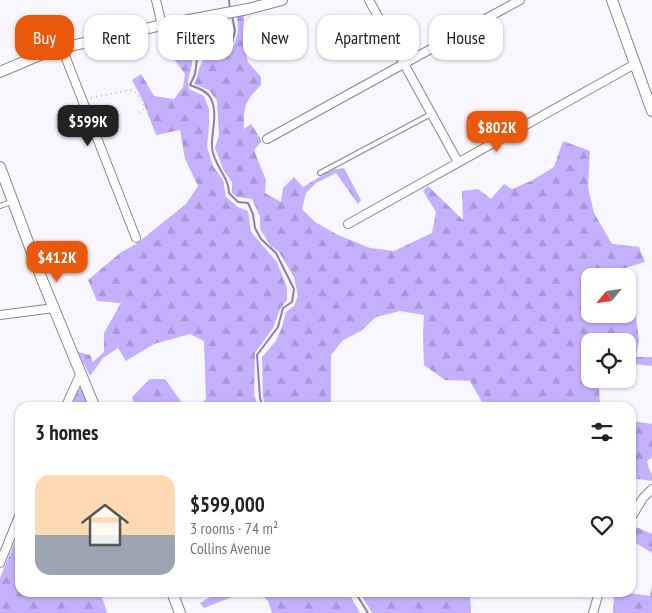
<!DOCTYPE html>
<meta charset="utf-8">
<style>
:root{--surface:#fff;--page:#f6f6f6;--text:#222;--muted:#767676;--accent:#ea580c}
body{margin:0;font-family:"PT Sans Narrow",sans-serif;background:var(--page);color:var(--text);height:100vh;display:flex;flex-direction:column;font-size:19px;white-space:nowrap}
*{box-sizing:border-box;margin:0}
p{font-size:16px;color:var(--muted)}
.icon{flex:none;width:28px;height:28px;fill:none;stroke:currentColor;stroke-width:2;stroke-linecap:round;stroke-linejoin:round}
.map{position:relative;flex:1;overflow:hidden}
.drawer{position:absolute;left:15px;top:402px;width:621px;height:195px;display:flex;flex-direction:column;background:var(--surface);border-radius:15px;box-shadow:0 1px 4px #0004}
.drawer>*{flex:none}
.banner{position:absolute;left:15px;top:15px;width:622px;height:45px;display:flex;gap:10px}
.needle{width:32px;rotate:241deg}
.controls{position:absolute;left:581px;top:268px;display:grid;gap:10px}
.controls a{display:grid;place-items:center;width:55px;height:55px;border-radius:10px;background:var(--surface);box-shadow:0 1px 4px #0004;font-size:25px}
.price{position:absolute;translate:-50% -42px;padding:0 11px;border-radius:10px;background:var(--accent);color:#fff;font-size:16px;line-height:32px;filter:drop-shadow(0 1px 2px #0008)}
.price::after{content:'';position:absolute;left:50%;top:30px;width:15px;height:11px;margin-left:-8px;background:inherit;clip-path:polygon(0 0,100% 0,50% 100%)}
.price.current{background:#222;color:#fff}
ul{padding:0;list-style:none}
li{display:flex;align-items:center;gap:15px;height:125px;padding:0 20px}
li span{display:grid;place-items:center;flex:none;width:140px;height:100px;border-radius:15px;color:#555}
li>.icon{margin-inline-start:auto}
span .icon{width:60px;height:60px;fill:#fffc;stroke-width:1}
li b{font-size:21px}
h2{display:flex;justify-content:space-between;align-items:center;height:60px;padding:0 20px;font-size:21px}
.chip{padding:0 18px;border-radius:15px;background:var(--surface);box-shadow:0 1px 4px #0004;font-size:18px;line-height:45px}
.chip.current{background:var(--accent);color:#fff}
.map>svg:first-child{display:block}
.forest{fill:url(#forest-firs)}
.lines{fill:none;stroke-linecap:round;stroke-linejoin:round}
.stream{stroke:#8c7eb4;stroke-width:2}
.service-casing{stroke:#888591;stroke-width:6}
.minor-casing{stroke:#888591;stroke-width:10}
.tertiary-casing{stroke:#888591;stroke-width:12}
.path{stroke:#8a898f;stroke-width:1;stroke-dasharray:1 4;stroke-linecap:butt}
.service{stroke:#fff;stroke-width:4}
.minor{stroke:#fff;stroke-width:8}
.tertiary{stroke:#fff;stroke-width:10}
</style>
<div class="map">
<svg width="652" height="613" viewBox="0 0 652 613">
<defs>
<pattern id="forest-firs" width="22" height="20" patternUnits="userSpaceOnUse" patternTransform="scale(1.25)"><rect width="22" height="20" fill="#c5b0fd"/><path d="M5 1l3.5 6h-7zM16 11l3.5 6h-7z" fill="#a997d8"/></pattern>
</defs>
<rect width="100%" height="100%" fill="#f8f6fe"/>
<path class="forest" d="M 244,15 L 243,40 L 248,62 L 261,77 L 261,85 C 244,102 244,106 244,129 L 251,124 L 262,141 L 254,150 L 266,180 L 265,193 L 281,202 L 283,188 L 294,177 L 303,187 L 331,170 L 344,168 L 361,200 L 358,204 L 336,173 L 316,183 L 306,193 L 302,209 L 315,222 L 338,235 L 370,248 L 394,251 L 432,233 L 436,212 L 423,191 L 428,186 L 463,220 L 462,191 L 478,189 L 491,199 L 504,184 L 512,189 L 531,181 L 554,167 L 563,141 L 590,151 L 588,187 L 594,213 L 612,244 L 639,247 L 645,262 L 609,273 L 609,276 L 590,276 L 590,314 L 628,314 L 628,297 L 633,294 L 639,340 L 636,357 L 652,357 L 652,366 L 634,364 L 628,366 L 628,341 L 590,341 L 590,379 L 606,379 L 599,387 L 600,407 L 496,407 L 482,402 L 470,381 L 445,380 L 424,365 L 423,335 L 424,315 L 400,311 L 376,317 L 361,331 L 343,340 L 331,355 L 331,407 L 266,407 L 263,398 L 262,357 L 276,341 L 282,327 L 286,312 L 294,306 L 298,296 L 294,277 L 279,252 L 271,246 L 260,229 L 260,217 L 252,199 L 237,197 L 232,193 L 232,182 L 224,171 L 215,148 L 219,135 L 217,101 L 209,90 L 194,84 C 198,77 198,70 201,64 C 203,58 209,56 212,47 L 219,50 L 234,46 L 238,31 L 237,16 Z
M 225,17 L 229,36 L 205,38 L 192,57 L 192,65 L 188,80 L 189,89 L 204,96 L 209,109 L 209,126 L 207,147 L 213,166 L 223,180 L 226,197 L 238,207 L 248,211 L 251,232 L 277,262 L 287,288 L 287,300 L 280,309 L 273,328 L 255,353 L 254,394 L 258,407 L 198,407 L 206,399 L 204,341 L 190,334 L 154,344 L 126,361 L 118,348 L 103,358 L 90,376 L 78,352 L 90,355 L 93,362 L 104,352 L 104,333 L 121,303 L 97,301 L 88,280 L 120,253 L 136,244 L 186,204 L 198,186 L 185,159 L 180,130 L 156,135 L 143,101 L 132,80 L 141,74 L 154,96 L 174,99 L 183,87 L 185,74 L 173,58 L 177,28 Z
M 150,379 L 165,379 L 185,407 L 135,407 L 132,397 Z
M 80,389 L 84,391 L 91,407 L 70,408 L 77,392 Z
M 631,421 L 652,424 L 652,457 L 647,461 L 650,472 L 652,474 L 652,481 L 631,478 Z
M 636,527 L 652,534 L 652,553 L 631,540 Z
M 20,530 L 20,592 L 101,593 L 107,613 L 0,613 L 0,578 Z
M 652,586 L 652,613 L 613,613 L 614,593 L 629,593 L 650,596 Z
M 217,593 L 217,592 L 242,593 L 204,608 L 200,603 Z
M 260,593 L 349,593 L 360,613 L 272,613 L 268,601 Z
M 360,593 L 477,593 L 470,596 L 471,613 L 372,613 Z"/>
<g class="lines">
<path class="stream" d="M 229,0 L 230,8
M 232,15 L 235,31 L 232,43 L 220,45 L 210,43 L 208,50 L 197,59 L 195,74 L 190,85 C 197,88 206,90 210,97 C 219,112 211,132 212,147 C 213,165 229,176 229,193 L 238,202 L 248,203 L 253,214 L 255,228 L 261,239 L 276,253 L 294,289 L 292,302 L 283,308 L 278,327 L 257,355 L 260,398 L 263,408
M 355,592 L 368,613"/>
<g class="service-casing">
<path id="service" d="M 320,173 L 431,114
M 0,206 L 11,202"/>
</g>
<g class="minor-casing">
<path id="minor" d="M 156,0 L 162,25
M 369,0 L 458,162
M 62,48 L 136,238
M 267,139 L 520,0
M 348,224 L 635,64
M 0,315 L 54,308
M 65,408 L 81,373
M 631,518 L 643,498 L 652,489
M 0,563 L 20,514
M 593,613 L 599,592"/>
</g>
<g class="tertiary-casing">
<path id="tertiary" d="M 612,0 L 652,111
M 0,72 L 40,55 L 62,48 L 162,25 L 248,9 L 282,0
M 0,167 L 43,282 L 95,408
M 172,592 L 180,613"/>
</g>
<path class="path" d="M 91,98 L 130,90 C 139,92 142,101 144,109 L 137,114"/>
<use href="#service" class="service"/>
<use href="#minor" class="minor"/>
<use href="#tertiary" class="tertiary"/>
</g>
</svg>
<div class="controls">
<a><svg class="needle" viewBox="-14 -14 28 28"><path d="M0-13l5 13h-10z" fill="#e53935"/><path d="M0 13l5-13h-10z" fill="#767676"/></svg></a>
<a><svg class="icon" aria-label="locate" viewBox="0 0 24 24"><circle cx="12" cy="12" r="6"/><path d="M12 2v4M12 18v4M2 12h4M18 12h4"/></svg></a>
</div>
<b class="price current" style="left:88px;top:147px">$599K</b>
<b class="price" style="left:497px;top:153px">$802K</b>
<b class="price" style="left:57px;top:283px">$412K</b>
<div class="banner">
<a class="chip current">Buy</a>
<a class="chip">Rent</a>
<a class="chip">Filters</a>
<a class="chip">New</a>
<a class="chip">Apartment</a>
<a class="chip">House</a>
</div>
<section class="drawer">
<h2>3 homes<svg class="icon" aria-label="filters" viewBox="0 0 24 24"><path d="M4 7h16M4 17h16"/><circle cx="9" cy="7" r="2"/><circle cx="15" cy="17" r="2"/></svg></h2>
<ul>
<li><span style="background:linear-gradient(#ffd9b3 60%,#9aa5b1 0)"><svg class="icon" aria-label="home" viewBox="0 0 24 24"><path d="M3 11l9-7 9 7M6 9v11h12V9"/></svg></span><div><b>$599,000</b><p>3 rooms · 74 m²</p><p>Collins Avenue</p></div><svg class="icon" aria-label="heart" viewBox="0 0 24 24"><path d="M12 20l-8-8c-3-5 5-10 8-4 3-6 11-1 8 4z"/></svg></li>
</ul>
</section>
</div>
